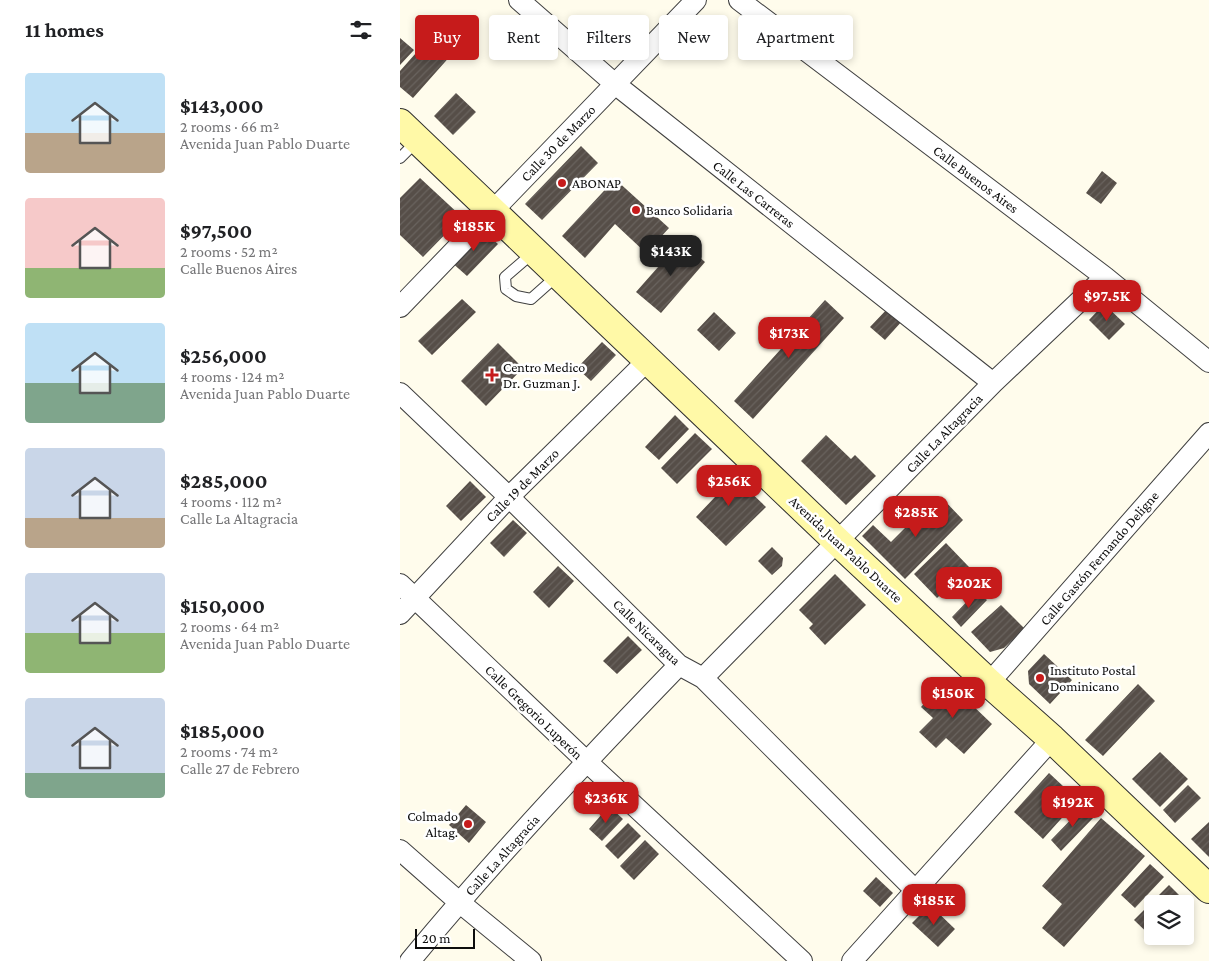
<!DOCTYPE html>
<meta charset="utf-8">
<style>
:root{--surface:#fff;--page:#f2f2f2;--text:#202124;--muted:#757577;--accent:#c61b1b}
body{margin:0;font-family:"Crimson Pro",serif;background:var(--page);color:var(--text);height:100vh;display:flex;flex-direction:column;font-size:19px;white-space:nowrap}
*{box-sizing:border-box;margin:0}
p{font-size:16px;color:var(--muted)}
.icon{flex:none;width:28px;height:28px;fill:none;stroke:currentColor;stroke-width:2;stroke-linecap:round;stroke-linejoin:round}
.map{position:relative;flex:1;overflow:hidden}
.details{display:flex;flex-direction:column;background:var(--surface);width:400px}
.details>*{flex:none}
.top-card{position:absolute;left:15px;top:15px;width:475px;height:45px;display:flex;gap:10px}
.controls{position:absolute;left:744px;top:895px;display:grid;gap:10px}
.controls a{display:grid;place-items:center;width:50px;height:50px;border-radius:5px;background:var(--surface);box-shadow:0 2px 8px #0003;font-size:25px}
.scale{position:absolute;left:15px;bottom:12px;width:60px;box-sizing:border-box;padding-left:5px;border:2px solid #0d0d0d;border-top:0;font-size:14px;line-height:18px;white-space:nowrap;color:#0d0d0d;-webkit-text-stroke:4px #fff;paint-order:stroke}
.price{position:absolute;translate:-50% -42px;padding:0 11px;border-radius:10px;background:var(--accent);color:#fff;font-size:16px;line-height:32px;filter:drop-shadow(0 1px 2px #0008)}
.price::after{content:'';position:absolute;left:50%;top:30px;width:15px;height:11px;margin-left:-8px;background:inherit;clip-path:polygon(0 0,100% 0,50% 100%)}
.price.on{background:#222;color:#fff}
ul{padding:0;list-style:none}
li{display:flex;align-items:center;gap:15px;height:125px;padding:0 25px}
li span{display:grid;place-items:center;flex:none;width:140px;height:100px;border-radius:5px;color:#555}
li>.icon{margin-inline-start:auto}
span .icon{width:60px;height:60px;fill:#fffc;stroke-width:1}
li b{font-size:21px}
h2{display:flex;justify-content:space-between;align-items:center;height:60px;padding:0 25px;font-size:21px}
.pill{padding:0 18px;border-radius:5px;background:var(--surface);box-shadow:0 2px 8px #0003;font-size:18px;line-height:45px}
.pill.on{background:var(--accent);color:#fff}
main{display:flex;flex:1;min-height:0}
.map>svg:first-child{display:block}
.building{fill:url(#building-hatch)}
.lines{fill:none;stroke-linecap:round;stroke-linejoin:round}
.service-casing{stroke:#404040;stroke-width:12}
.minor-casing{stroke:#404040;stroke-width:22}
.secondary-casing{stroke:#2f2f2f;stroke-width:30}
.service{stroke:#fff;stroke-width:10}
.minor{stroke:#fff;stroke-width:20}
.secondary{stroke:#fff9a7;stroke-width:28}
.poi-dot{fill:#c61b1b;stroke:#fff;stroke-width:2}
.labels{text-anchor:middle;stroke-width:5;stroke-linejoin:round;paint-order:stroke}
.street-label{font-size:14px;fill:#0d0d0d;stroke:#fff}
.poi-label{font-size:14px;fill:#0d0d0d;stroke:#fff;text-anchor:start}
</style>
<main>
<section class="details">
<h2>11 homes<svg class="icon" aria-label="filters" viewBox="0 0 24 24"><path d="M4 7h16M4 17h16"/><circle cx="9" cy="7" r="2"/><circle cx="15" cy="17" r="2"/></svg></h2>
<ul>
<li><span style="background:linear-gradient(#bfe0f5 60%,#b9a48a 0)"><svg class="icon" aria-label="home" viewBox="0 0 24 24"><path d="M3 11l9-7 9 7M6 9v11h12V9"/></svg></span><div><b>$143,000</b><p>2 rooms · 66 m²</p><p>Avenida Juan Pablo Duarte</p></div></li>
<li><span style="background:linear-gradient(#f6c9c9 70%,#8fb573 0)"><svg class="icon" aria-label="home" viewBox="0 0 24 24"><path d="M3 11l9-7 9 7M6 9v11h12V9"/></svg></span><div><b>$97,500</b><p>2 rooms · 52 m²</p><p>Calle Buenos Aires</p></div></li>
<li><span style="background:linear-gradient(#bfe0f5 60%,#7fa58c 0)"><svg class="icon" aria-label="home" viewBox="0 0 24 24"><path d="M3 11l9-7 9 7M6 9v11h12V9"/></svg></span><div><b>$256,000</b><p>4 rooms · 124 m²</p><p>Avenida Juan Pablo Duarte</p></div></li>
<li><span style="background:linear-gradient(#c9d6e8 70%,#b9a48a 0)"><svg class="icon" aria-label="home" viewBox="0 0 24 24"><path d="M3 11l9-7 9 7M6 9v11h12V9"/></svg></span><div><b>$285,000</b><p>4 rooms · 112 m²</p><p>Calle La Altagracia</p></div></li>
<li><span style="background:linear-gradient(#c9d6e8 60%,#8fb573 0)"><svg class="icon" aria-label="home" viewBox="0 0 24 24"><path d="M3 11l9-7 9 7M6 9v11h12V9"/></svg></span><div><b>$150,000</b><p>2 rooms · 64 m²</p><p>Avenida Juan Pablo Duarte</p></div></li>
<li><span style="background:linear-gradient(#c9d6e8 75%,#7fa58c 0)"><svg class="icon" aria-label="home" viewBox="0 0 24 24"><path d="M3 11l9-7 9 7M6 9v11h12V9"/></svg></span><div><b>$185,000</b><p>2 rooms · 74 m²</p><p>Calle 27 de Febrero</p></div></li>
</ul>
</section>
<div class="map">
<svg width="809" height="961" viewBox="0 0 809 961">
<defs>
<pattern id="building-hatch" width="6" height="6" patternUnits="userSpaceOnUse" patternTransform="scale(1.25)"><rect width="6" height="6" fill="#564e48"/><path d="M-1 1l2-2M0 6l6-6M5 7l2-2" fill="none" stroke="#69635e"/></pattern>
</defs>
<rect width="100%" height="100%" fill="#fffcec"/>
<path class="building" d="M 47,18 L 68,36 L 13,98 L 0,87 L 0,71 Z
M 0,38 L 14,50 L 0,65 Z
M 56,93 L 76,112 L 53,135 L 34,116 Z
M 181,146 L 198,163 L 142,220 L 125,204 Z
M 702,171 L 717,183 L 701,204 L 686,193 Z
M 20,178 L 62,217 L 23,257 L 0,235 L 0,198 Z
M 215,179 L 269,228 L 246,253 L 215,224 L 185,258 L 162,236 Z
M 81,229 L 98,244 L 67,276 L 50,261 Z
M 281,241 L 305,262 L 261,313 L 236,292 Z
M 62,299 L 76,312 L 32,355 L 18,341 Z
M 425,300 L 444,318 L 353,419 L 334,401 Z
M 704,304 L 725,324 L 709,340 L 689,320 Z
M 489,307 L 503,320 L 485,340 L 470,327 Z
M 314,312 L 336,333 L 319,351 L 297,330 Z
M 202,342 L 216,355 L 191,381 L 177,368 Z
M 98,343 L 123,368 L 86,406 L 61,381 Z
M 275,415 L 289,429 L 259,460 L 245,447 Z
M 295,433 L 312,449 L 277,484 L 261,468 Z
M 426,435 L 451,459 L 455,455 L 476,476 L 446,505 L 401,461 Z
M 323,466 L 366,507 L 326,546 L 296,517 L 315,497 L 304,486 Z
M 70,481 L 86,497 L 61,521 L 46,506 Z
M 542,498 L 563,520 L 505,579 L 462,536 L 473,525 L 491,542 L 527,506 L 530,510 Z
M 113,520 L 127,533 L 104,557 L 90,543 Z
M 546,543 L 569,567 L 537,598 L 514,574 Z
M 372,547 L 383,558 L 382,566 L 372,575 L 358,561 Z
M 158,566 L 174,581 L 149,608 L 133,592 Z
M 435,574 L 466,605 L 425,645 L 409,628 L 413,624 L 399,610 Z
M 577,591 L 587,600 L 561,627 L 552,617 Z
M 601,605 L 625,629 L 604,648 L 590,652 L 571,632 Z
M 228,636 L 242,650 L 217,674 L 203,661 Z
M 644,654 L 672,680 L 650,704 L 629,684 L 628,671 Z
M 546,680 L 592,724 L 564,754 L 546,738 L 536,748 L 519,732 L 533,718 L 521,707 Z
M 738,684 L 755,701 L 703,756 L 685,740 Z
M 760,752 L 788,779 L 760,807 L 732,779 Z
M 649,773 L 678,800 L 643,839 L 614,812 Z
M 788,785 L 801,798 L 775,823 L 763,810 Z
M 66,805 L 86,822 L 69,843 L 49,825 Z
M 685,805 L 695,816 L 661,851 L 651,840 Z
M 209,806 L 223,819 L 202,841 L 189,829 Z
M 701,818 L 745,856 L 664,947 L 642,928 L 662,904 L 642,886 Z
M 809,822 L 809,857 L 791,839 Z
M 228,823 L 241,836 L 218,859 L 205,846 Z
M 245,840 L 259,854 L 234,880 L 220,866 Z
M 750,864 L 764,877 L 735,908 L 721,895 Z
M 476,877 L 493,893 L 480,907 L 463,891 Z
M 769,885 L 793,909 L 785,917 L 785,904 L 752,904 L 752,936 L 766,936 L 759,944 L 734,920 Z
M 530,905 L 555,929 L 538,947 L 512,923 Z"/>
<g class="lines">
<g class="service-casing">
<path id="service" d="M 0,158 L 17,141
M 134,252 L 105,277 L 106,289 L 116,296 L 131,299 L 158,275"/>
</g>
<g class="minor-casing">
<path id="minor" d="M 119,0 L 215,84 L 593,383
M 339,0 L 705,277 L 809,362
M 0,307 L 296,0
M 0,393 L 109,497 L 279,665 L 303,678 L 516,891
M 0,584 L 186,761 L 402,961
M 0,614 L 109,497 L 248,360
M 303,678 L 593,383 L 705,277
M 589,683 L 809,433
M 0,850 L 59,902 L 131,961
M 10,961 C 95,858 186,761 279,665
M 452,961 L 652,739"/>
</g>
<g class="secondary-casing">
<path id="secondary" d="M 0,123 L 438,542 L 589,683 L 652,739 L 809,889"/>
</g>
<use href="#service" class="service"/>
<use href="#minor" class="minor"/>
<use href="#secondary" class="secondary"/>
</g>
<g class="poi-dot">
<circle cx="162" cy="183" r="5"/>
<circle cx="236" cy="210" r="5"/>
<path d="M89.5 367.5h5v5h5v5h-5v5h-5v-5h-5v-5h5z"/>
<circle cx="640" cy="678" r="5"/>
<circle cx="68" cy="824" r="5"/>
</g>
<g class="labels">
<g class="street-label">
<text transform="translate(158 143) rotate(-46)" y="5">Calle 30 de Marzo</text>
<text transform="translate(576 179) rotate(37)" y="5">Calle Buenos Aires</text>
<text transform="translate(354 194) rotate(38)" y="5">Calle Las Carreras</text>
<text transform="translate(544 433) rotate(-46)" y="5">Calle La Altagracia</text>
<text transform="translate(122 485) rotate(-45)" y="5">Calle 19 de Marzo</text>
<text transform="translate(446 549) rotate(43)" y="5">Avenida Juan Pablo Duarte</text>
<text transform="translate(699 558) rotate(-49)" y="5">Calle Gastón Fernando Deligne</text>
<text transform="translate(247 632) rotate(44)" y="5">Calle Nicaragua</text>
<text transform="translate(134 712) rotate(44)" y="5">Calle Gregorio Luperón</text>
<text transform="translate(102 855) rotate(-48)" y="5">Calle La Altagracia</text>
</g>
<g class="poi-label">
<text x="172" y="188">ABONAP</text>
<text x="246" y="215">Banco Solidaria</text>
<text x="103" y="372">Centro Medico<tspan x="103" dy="16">Dr. Guzman J.</tspan></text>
<text x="650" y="675">Instituto Postal<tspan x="650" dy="16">Dominicano</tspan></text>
<text x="58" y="821" text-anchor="end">Colmado<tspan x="58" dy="16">Altag.</tspan></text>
</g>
</g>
</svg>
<div class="controls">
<a><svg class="icon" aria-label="layers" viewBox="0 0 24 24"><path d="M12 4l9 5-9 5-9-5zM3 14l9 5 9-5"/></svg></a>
</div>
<div class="scale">20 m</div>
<b class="price" style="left:74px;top:252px">$185K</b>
<b class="price on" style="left:271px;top:277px">$143K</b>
<b class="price" style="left:707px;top:322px">$97.5K</b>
<b class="price" style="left:389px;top:359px">$173K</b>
<b class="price" style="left:329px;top:507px">$256K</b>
<b class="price" style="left:516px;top:538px">$285K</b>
<b class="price" style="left:569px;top:609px">$202K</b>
<b class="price" style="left:553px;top:719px">$150K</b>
<b class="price" style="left:206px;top:824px">$236K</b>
<b class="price" style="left:673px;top:828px">$192K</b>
<b class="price" style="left:534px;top:926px">$185K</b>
<div class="top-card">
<a class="pill on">Buy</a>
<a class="pill">Rent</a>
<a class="pill">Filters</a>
<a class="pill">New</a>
<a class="pill">Apartment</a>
</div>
</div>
</main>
